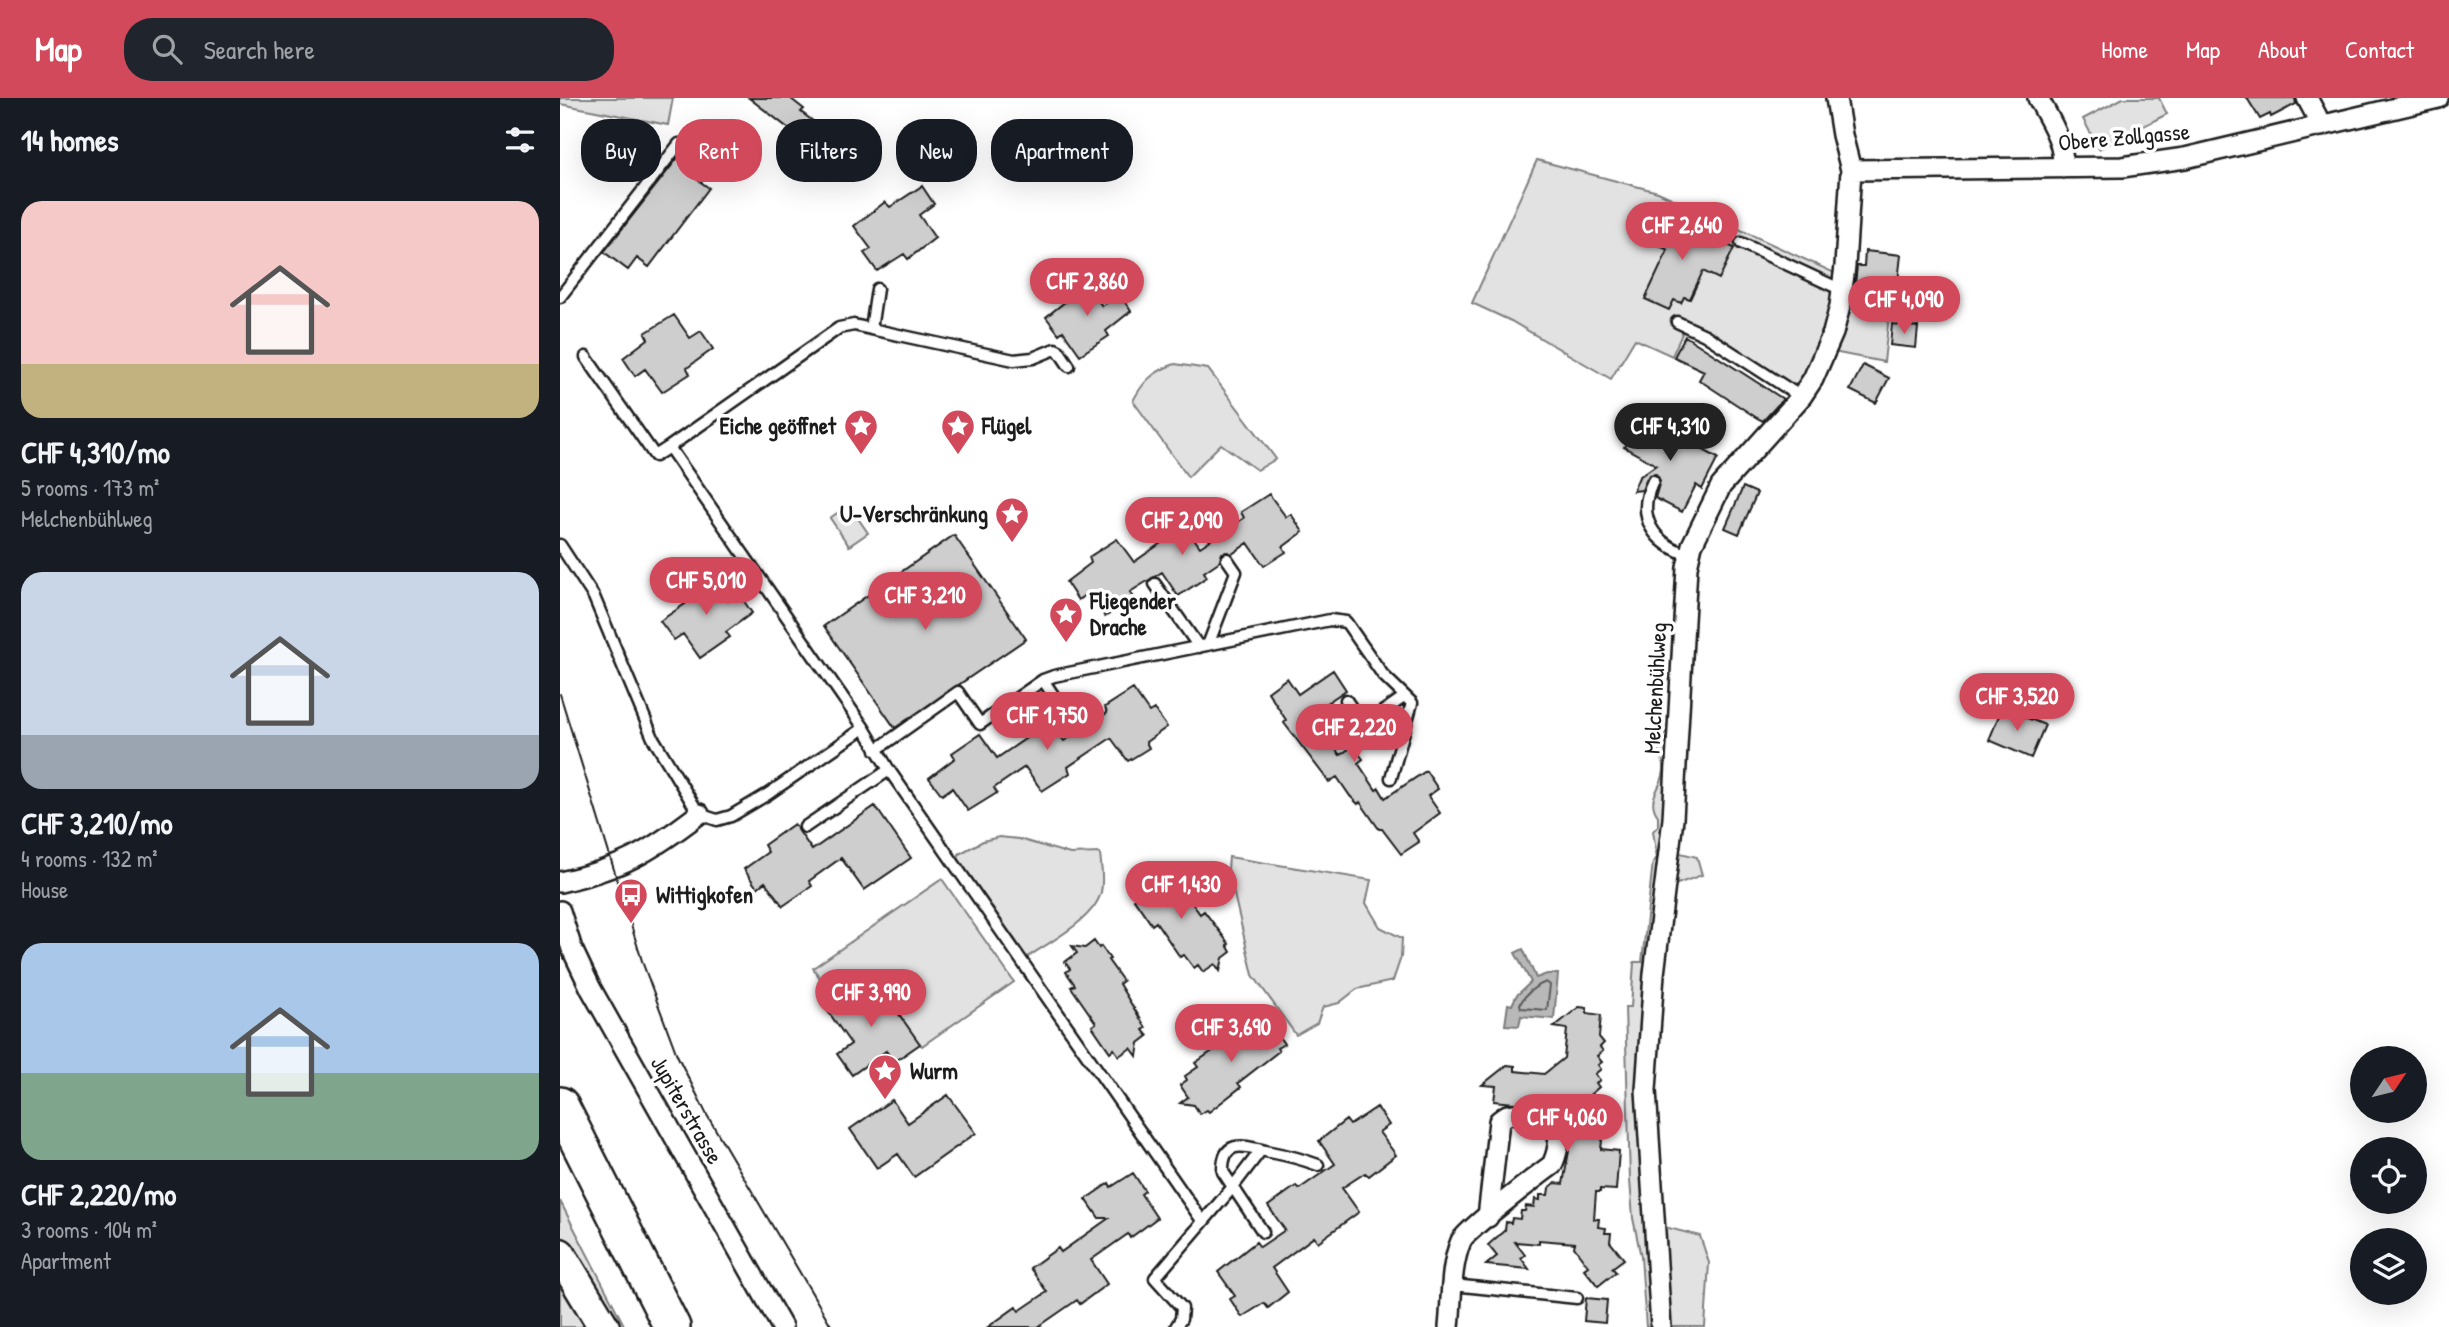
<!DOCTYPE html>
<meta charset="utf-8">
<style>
:root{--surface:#171b24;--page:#20242c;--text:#f1f3f6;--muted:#9ea1a6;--accent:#d1495b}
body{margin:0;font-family:"Patrick Hand",sans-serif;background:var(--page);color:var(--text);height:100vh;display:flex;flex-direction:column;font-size:26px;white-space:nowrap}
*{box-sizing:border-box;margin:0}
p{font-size:23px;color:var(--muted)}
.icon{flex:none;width:38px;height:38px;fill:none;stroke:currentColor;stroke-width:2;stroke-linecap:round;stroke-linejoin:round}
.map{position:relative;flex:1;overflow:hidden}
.side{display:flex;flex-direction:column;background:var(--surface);width:560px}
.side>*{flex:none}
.hud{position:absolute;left:21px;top:21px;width:665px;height:63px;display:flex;gap:14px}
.needle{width:46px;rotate:55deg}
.buttons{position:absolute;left:1790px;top:948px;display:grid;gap:14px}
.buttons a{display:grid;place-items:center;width:77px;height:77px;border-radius:50%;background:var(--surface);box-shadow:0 7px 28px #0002;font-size:35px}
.price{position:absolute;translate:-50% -60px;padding:0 16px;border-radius:24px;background:var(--accent);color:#fff;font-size:23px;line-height:46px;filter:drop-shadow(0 2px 4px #0008)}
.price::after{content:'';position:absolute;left:50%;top:42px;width:21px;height:16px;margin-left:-10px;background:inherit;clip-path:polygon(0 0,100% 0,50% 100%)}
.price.selected{background:#222;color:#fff}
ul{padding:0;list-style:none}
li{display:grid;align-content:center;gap:14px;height:371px;padding:0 21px}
li span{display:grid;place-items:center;height:217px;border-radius:21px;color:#555}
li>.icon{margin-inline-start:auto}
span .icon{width:126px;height:126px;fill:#fffc;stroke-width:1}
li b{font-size:30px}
h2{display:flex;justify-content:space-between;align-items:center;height:84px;padding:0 21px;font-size:30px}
.tag{padding:0 24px;border-radius:28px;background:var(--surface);box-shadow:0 7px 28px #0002;font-size:24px;line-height:63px}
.tag.selected{background:var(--accent);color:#fff}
header{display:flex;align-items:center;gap:42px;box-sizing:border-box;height:98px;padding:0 35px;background:var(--accent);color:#fff}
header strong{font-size:33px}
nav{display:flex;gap:38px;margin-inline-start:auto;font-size:24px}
.search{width:490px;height:63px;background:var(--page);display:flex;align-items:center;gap:18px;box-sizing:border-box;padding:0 24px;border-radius:28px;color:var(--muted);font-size:26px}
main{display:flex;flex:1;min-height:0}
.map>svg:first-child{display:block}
.green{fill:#e2e2e2;stroke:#7f7f7f;stroke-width:2}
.water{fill:#b8b8b8;stroke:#7a7a7a;stroke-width:2}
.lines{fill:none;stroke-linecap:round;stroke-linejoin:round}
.shore{stroke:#5a5a5a;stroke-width:2}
.building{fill:#cecece;stroke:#1c1c1c;stroke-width:2}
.service-casing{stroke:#1c1c1c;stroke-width:15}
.minor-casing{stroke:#1c1c1c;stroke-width:24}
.primary-casing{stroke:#1c1c1c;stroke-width:35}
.motorway-casing{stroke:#1c1c1c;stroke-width:40}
.service{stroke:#fff;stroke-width:10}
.minor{stroke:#fff;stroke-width:19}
.primary{stroke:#fff;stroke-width:30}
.motorway{stroke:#fff;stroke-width:35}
.tram{stroke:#1c1c1c;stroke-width:2}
.labels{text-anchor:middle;stroke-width:7;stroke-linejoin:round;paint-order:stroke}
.street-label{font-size:23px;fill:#1c1c1c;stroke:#fff}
.poi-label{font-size:23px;font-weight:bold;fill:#1c1c1c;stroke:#fff;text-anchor:start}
</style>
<header>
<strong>Map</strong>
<div class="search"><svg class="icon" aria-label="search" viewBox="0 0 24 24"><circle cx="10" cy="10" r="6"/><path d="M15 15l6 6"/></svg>Search here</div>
<nav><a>Home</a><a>Map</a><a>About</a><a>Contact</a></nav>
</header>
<main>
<section class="side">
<h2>14 homes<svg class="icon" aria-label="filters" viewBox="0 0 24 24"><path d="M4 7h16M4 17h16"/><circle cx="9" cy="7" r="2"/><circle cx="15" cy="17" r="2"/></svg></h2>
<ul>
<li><span style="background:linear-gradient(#f6c9c9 75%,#c2b280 0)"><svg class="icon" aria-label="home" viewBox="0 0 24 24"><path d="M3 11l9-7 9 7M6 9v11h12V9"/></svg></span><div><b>CHF 4,310/mo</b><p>5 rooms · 173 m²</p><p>Melchenbühlweg</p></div></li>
<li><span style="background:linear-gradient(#c9d6e8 75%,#9aa5b1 0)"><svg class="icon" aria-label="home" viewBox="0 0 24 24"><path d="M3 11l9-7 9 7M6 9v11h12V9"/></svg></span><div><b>CHF 3,210/mo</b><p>4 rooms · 132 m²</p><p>House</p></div></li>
<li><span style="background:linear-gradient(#a9c7e8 60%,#7fa58c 0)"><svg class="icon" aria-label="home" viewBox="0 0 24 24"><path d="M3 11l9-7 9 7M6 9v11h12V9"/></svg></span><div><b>CHF 2,220/mo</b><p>3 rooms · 104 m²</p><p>Apartment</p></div></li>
</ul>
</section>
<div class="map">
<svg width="1889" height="1229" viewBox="0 0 1889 1229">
<rect width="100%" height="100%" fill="#fff"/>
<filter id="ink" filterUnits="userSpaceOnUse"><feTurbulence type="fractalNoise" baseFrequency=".0143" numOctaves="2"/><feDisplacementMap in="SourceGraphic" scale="14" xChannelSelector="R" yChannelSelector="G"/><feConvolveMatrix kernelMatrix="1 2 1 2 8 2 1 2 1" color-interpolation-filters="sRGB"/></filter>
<g filter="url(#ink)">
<path class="green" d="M 0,0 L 113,0 L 108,27 L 0,6 Z
M 1563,0 L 1599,0 L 1607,16 L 1539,51 L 1523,21 Z
M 977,62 L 1098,94 L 1279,177 L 1265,238 L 1236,293 L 1126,227 L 1112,258 L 1075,241 L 1051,281 L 951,223 L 912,205 Z
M 1288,202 L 1330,208 L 1324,264 L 1273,254 Z
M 615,266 L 648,271 L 716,361 L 697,372 L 661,346 L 628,379 L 573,303 C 583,283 594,273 615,266 Z
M 289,407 L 308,435 L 289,448 L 270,420 Z
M 1116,632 L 1108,752 L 1137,759 L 1142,777 L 1109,789 L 1092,876 L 1093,1126 L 1140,1138 L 1149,1165 L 1145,1229 L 1086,1229 L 1081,1159 L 1073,1120 L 1070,1082 L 1065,909 L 1071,909 L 1074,864 L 1082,864 L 1093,764 L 1097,760 L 1093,733 L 1098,728 L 1098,718 C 1084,699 1105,688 1104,670 C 1104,654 1088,655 1106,634 Z
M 439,739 L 459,741 L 510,756 L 540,755 C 541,768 544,781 541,794 C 535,821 488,845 466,860 L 398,762 L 399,756 L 423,743 Z
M 669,759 L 811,782 L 806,805 L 820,829 L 842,840 L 841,859 L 833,883 L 797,891 L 779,905 L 763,909 L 757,925 L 736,937 L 693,877 L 668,771 Z
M 382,781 L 454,884 L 362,948 L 317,900 L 306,885 L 277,905 L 253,870 Z
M 0,1103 L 65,1229 L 0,1229 Z"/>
<path class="water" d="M 963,851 L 976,880 L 987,876 L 998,876 L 994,921 L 961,918 L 959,928 L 945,927 L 948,906 L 952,907 L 956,898 L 971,884 L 955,855 Z"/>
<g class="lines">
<path class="shore" d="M 986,884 L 990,887 L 987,912 L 961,910 L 960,906 C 966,895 975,888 986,884 Z"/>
</g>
<path class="building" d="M 189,0 L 230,0 L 244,11 L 241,14 L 254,24 L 241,40 Z
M 1687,0 L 1735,0 L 1736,6 L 1711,19 L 1710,16 L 1700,21 Z
M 124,52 L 147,70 L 138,82 L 149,90 L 89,169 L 77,160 L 68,172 L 44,154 Z
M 362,88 L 374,106 L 359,117 L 375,140 L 348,161 L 344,156 L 317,173 L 304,155 L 311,151 L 294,128 L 325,104 L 330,109 Z
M 1107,114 L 1119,121 L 1111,138 L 1138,150 L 1145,136 L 1174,150 L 1159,181 L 1143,173 L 1130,201 L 1124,199 L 1121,205 L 1114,202 L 1109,212 L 1085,201 L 1108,152 L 1074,135 L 1079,123 L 1098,132 Z
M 1305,153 L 1341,157 L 1336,201 L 1294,196 L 1297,168 L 1304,168 Z
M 525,184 L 542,208 L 559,196 L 571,213 L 546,233 L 549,238 L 520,257 L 503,233 L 499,236 L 486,219 L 506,203 L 503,199 L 507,195 Z
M 114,217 L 130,240 L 141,233 L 153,251 L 127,270 L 130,276 L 102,294 L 85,271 L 75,278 L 63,260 L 88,241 L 85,235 Z
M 1332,226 L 1358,229 L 1356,250 L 1330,247 Z
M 1125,238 L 1223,301 L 1203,323 L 1197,320 L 1139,282 L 1144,273 L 1114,259 Z
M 1303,267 L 1329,280 L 1316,305 L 1290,292 Z
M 1081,318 L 1158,360 L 1142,391 L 1136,387 L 1122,414 L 1095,400 L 1100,383 L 1096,376 L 1089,377 L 1082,392 L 1073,393 L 1079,379 L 1096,367 L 1064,349 Z
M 1183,389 L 1197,395 L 1179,436 L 1165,430 Z
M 709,396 L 726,419 L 731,416 L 743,434 L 723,449 L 726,454 L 704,468 L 688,445 L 672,456 L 667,454 L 662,455 L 660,463 L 644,474 L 647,479 L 618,498 L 602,474 L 570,494 L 574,500 L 545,519 L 528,495 L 518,502 L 506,484 L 531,465 L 529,459 L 557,441 L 574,464 L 604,443 L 602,439 L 623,425 L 640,449 L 684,420 L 681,414 Z
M 394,437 L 466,541 L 335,630 L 264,528 Z
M 151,478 L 168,503 L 179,496 L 192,515 L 166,534 L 170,539 L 140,560 L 123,536 L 114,542 L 100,523 L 125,506 L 120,499 Z
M 773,572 L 786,592 L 758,611 L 763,617 L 755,623 L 780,657 L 793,648 L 803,661 L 798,665 L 816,692 L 819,690 L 825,700 L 866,673 L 878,691 L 868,698 L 880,715 L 853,735 L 859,744 L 841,756 L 822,731 L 819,731 L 800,704 L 798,706 L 790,698 L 777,679 L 769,684 L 724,625 L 726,622 L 708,594 L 727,580 L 738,596 Z
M 573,591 L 589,614 L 594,611 L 607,629 L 586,644 L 589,650 L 568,663 L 551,640 L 508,669 L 510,675 L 482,693 L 465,669 L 434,690 L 437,695 L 408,713 L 392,690 L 382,697 L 369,680 L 395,660 L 392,655 L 420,636 L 437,660 L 468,639 L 465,634 L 487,620 L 504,643 L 547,615 L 545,609 Z
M 1442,610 L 1485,627 L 1471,660 L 1429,642 Z
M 315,708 L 351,760 L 304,792 L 281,760 L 249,783 L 252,788 L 223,808 L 205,784 L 197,790 L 184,771 L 208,754 L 204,747 L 234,726 L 252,752 Z
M 601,771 L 606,777 L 608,775 L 620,792 L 622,791 L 640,816 L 644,813 L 669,846 L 667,847 L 671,854 L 663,860 L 660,873 L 655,866 L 643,874 L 638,867 L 634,870 L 624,857 L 620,859 L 596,824 L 592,827 L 574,801 L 577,798 L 572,791 L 585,782 L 579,775 L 592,777 Z
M 534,843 L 539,850 L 541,848 L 550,861 L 548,862 L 563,883 L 559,886 L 586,930 L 583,932 L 588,938 L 579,945 L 577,958 L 571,950 L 559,958 L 554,951 L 550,954 L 532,928 L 536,925 L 511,889 L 515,887 L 506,874 L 510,871 L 505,864 L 517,855 L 512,848 L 525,850 Z
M 306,885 L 317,900 L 324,895 L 360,946 L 334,964 L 326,953 L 292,977 L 277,956 L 291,946 L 267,912 Z
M 1019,909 L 1027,910 L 1027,915 L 1041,917 L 1039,939 L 1044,945 L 1040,949 L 1043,953 L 1037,958 L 1042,964 L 1038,967 L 1041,971 L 1035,976 L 1040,982 L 1036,985 L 1039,989 L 1024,1002 L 1051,1005 L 1049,1026 L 1044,1026 L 1041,1051 L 1059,1053 L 1056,1092 L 1040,1091 L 1040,1094 L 1036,1094 L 1034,1121 L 1039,1121 L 1038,1129 L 1046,1130 L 1045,1135 L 1051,1135 L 1050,1144 L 1064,1161 L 1052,1170 L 1056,1174 L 1038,1188 L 1024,1171 L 1028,1168 L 1014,1149 L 1015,1145 L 979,1142 L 979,1146 L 955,1144 L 965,1157 L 961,1160 L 969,1171 L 926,1167 L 937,1158 L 928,1147 L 945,1132 L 946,1124 L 951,1125 L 952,1120 L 960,1121 L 961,1113 L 965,1113 L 966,1108 L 974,1109 L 975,1101 L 980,1102 L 980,1097 L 988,1097 L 989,1090 L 995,1085 L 1003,1086 L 1011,1042 L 1009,1026 L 1002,1014 L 1004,1000 L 994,1009 L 934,1003 L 936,988 L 922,987 L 947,967 L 955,968 L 955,973 L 984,976 L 1004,960 L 1007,931 L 994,929 Z
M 704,917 L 724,946 L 717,950 L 719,953 L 678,985 L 681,989 L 649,1014 L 647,1012 L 640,1016 L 634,1007 L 620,1005 L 628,999 L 620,987 L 627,982 L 625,978 L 638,969 L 635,965 L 670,941 L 668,937 L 694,918 L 697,922 Z
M 388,997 L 416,1035 L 354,1079 L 338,1056 L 317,1070 L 290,1031 L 332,1002 L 348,1025 Z
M 817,1009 L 829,1027 L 819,1034 L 836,1057 L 809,1078 L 805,1075 L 782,1090 L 799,1114 L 758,1144 L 754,1139 L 712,1170 L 728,1194 L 708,1210 L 704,1205 L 682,1219 L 670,1201 L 675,1198 L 658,1174 L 696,1144 L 700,1149 L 725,1132 L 708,1108 L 736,1088 L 739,1091 L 775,1066 L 759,1043 L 786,1022 L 790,1027 Z
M 573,1075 L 585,1093 L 581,1096 L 597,1120 L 570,1140 L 568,1136 L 531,1162 L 547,1186 L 520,1206 L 517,1202 L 478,1229 L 428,1229 L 456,1209 L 459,1213 L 487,1194 L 470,1170 L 498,1150 L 501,1154 L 549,1120 L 539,1120 L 526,1101 L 549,1085 L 551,1089 Z
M 1026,1200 L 1047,1202 L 1045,1225 L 1024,1223 Z"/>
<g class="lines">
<g class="service-casing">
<path id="service" d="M 1181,145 L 1282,192
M 317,191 L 311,231 L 454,262 L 473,260 L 495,251 L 499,253 L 509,268
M 0,199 L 119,46
M 1117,224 L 1145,237 L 1241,299
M 26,259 L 95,358 L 109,349 L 304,630 L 329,672 L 643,1124
M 109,349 L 279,230 L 294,227 L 311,231
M 1093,383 C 1075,419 1094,446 1129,457
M 0,447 L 34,499 L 93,640 L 139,716 L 157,722 L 171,718 L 208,696 L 304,630
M 595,486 L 639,549
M 648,547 L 676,474 L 667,461
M 483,582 L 508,619
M 786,602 L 803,627
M 779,644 L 844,599
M 316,652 L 398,594 L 420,626 L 483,582 L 494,578 L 770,522 L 786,524 L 823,577 L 852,605 L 831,680
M 245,729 L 329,672
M 703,1134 L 663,1074 C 662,1038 687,1049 710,1054 C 726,1057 742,1061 758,1067
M 893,1187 L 1017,1200
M 616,1229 L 621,1221 L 622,1210 L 595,1180 L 672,1090 L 701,1052"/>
</g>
<g class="minor-casing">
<path id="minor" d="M 1478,0 C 1491,25 1504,42 1503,70
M 1747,0 L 1762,28
M 1291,72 L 1562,69 L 1625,60 L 1878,0
M 0,784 C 63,770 88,755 139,716
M 0,813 L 12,851 L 31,891 L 222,1229
M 889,1229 C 892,1202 890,1169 901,1143 C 905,1133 977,1078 992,1067 L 993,1065 C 999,1051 1002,1033 992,1021 L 953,1016 L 947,1017 L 939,1023 L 928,1119
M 1101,1229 L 1086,992 L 1094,876 L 1113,721 L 1127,469 L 1132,447 L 1161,388 L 1241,299 L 1253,281 L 1273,235 L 1280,208 L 1285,168 L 1291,72 L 1282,37 L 1276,0"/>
</g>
<g class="primary-casing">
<path id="primary" d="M 0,1156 L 44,1229"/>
</g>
<g class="motorway-casing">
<path id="motorway" d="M 0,1007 L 112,1229"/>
</g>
<use href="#service" class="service"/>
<use href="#minor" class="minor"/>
<use href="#primary" class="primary"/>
<use href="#motorway" class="motorway"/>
<path class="tram" d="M 0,596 L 83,866 L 117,957 L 147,1017 L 272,1229"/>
</g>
</g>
<defs>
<g id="sight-pin" transform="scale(1.75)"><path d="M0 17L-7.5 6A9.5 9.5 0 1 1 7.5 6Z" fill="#d1495b" stroke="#fff"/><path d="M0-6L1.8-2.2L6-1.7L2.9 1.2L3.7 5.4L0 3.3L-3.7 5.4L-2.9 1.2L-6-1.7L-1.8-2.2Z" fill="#fff"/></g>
<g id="bus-pin" transform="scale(1.75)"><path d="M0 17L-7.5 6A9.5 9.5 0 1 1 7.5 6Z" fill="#d1495b" stroke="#fff"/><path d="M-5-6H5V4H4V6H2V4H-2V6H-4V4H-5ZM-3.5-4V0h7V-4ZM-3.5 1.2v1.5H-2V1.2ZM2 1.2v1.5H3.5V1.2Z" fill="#fff"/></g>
</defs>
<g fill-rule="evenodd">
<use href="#sight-pin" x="301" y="328"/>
<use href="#sight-pin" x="398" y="328"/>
<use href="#sight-pin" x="452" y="416"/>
<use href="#sight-pin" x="506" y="516"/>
<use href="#bus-pin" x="71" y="797"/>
<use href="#sight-pin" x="325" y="973"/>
</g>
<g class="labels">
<g class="street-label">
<text transform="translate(1564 39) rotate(-5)" y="8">Obere Zollgasse</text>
<text transform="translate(1095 590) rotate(-87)" y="8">Melchenbühlweg</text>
<text transform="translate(127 1012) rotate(60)" y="8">Jupiterstrasse</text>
</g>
<g class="poi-label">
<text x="276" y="336" text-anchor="end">Eiche geöffnet</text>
<text x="422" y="336">Flügel</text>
<text x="428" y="424" text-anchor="end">U-Verschränkung</text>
<text x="530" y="511">Fliegender<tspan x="530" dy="26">Drache</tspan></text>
<text x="96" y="805">Wittigkofen</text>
<text x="350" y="981">Wurm</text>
</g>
</g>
</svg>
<div class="buttons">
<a><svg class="needle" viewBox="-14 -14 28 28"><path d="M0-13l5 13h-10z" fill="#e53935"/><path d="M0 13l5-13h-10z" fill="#9ea1a6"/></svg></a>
<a><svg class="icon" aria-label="locate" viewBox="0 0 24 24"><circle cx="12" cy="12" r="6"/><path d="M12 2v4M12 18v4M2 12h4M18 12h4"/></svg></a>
<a><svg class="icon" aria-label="layers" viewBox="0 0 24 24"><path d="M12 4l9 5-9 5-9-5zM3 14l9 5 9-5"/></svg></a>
</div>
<b class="price" style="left:1122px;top:164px">CHF 2,640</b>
<b class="price" style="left:527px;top:220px">CHF 2,860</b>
<b class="price" style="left:1344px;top:238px">CHF 4,090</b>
<b class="price selected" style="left:1110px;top:365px">CHF 4,310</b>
<b class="price" style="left:622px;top:459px">CHF 2,090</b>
<b class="price" style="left:146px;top:519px">CHF 5,010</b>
<b class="price" style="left:365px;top:534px">CHF 3,210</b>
<b class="price" style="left:1457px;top:635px">CHF 3,520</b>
<b class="price" style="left:487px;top:654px">CHF 1,750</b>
<b class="price" style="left:794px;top:666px">CHF 2,220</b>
<b class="price" style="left:621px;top:823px">CHF 1,430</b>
<b class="price" style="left:311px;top:931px">CHF 3,990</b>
<b class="price" style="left:671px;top:966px">CHF 3,690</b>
<b class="price" style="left:1007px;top:1056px">CHF 4,060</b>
<div class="hud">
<a class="tag">Buy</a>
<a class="tag selected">Rent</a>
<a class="tag">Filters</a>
<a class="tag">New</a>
<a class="tag">Apartment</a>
</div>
</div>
</main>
